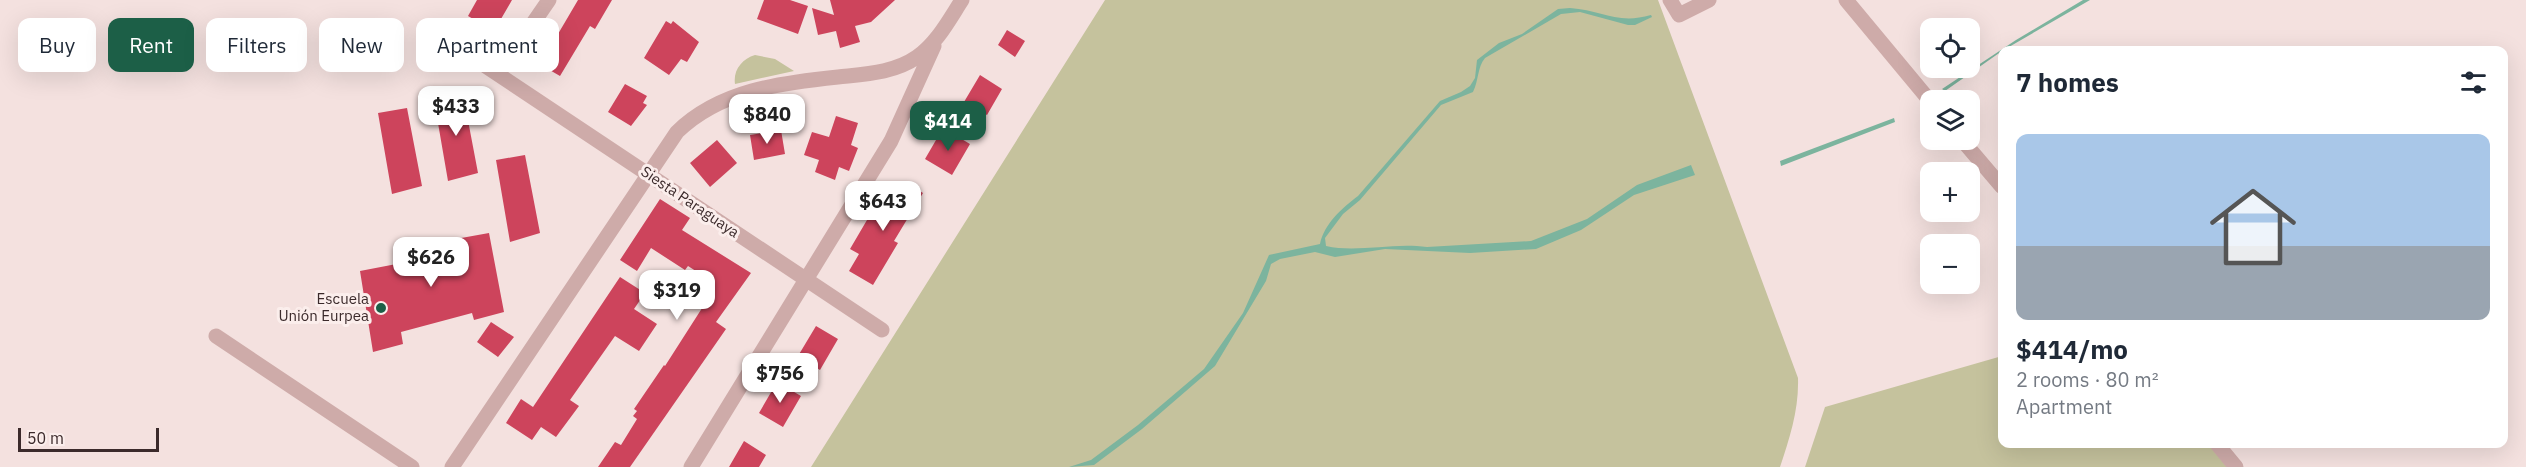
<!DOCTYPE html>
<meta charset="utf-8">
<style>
:root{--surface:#fff;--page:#f6f6f7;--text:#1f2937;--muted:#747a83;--line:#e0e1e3;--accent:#1c5f47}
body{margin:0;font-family:"IBM Plex Sans",sans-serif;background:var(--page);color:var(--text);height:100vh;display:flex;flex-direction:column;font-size:22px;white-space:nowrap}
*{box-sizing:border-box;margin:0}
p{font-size:20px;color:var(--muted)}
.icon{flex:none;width:33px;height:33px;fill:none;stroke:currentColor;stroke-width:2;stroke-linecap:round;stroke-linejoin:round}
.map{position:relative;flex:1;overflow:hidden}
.drawer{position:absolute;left:1998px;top:46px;width:510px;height:402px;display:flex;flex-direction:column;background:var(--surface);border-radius:12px;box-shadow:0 6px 24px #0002}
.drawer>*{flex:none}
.banner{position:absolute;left:18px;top:18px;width:570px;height:54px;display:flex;gap:12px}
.buttons{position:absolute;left:1920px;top:18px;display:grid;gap:12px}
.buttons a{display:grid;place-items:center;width:60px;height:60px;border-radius:12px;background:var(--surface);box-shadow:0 6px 24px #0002;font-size:30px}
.scale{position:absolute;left:18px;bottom:15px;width:141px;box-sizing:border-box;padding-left:6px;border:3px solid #3b2a2b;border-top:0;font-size:16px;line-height:21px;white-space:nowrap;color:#3b2a2b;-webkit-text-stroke:4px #fbeeec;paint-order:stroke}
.price{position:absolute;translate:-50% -51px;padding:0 14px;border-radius:12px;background:#fff;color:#222;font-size:20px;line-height:39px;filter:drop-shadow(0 2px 3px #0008)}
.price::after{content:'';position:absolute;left:50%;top:36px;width:18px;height:14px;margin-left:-9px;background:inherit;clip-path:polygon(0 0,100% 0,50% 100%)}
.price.on{background:var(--accent);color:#fff}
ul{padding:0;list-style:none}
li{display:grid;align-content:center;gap:12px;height:318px;padding:0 18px}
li+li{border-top:2px solid var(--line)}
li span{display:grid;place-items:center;height:186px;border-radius:12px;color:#555}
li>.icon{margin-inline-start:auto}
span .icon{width:108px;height:108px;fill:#fffc;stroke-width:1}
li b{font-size:26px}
h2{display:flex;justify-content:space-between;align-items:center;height:72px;padding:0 18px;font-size:26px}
.tag{padding:0 21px;border-radius:12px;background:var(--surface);box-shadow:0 6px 24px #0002;font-size:21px;line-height:54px}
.tag.on{background:var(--accent);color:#fff}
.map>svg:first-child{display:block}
.green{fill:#c5c29d}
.water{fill:#7cb49e}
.building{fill:#cd445c}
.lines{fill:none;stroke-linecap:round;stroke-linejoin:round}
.minor{stroke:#ceaba9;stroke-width:15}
.tertiary{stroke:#ceaba9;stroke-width:15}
.poi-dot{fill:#1c5f47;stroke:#fbeeec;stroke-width:2}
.labels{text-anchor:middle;stroke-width:6;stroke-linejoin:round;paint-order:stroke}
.street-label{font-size:15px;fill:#3b2a2b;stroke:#fbeeec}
.poi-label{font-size:15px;fill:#3b2a2b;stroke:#fbeeec;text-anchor:end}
</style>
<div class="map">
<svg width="2526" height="467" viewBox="0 0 2526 467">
<rect width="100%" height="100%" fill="#f4e1df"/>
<path class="green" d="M 1105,0 L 1658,0 L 1798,378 C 1799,409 1790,437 1780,467 L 811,467 Z
M 755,55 L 775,59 L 794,71 L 735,84 C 733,70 742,59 755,55 Z
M 2002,356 L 2002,444 L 2208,444 L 2227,467 L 1805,467 L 1825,407 Z"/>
<path class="water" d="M 2083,0 L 2090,0 L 2002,51 L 1945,91 L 1942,89 L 2016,40 Z
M 1570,8 C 1602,10 1617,25 1651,15 L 1652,17 L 1635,25 L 1628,25 L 1580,12 L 1561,14 L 1485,58 C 1477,68 1479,80 1473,92 L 1441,105 L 1360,200 L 1343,214 L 1325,238 L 1326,246 C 1358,253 1393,242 1427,247 L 1531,241 L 1587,219 L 1637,185 L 1691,165 L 1695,175 L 1634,195 L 1581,230 L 1536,249 L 1470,253 L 1385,249 L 1335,257 L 1315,252 L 1280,259 L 1271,264 L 1266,281 L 1215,366 L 1142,429 L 1094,465 L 1069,467 L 1091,460 L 1138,425 L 1204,369 L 1243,313 L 1269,255 L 1320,244 C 1324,224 1342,208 1358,196 L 1440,101 L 1461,92 L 1470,86 L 1475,78 L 1477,60 L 1499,43 L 1522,34 L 1558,9 Z
M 1894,118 L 1895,122 L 1781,166 L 1780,161 Z"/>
<path class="building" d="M 477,0 L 512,0 L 494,31 L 468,16 Z
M 578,0 L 612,0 L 595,29 L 590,26 L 560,76 L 534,61 L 552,31 L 558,34 Z
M 764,0 L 790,0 L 808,6 L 798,34 L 757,19 Z
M 830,0 L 895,0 L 871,22 L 855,26 L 860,42 L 840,48 L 836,31 L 818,35 L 812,8 L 834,15 Z
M 666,21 L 671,24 L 673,21 L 699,42 L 687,62 L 681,59 L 669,75 L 644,58 Z
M 1007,30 L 1025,41 L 1015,57 L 998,45 Z
M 980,75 L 1002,89 L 987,115 L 964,102 Z
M 625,84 L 647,96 L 643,103 L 647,105 L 631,126 L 608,112 Z
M 463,94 L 478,173 L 448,181 L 434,100 Z
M 407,108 L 422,186 L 392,194 L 378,113 Z
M 836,116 L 858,123 L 851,145 L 858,148 L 849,171 L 839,167 L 835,180 L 815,172 L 819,160 L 804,155 L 812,132 L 829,137 Z
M 943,128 L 970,144 L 952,175 L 925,159 Z
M 781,130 L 785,154 L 754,160 L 750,135 Z
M 717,140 L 737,163 L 710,187 L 690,163 Z
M 525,155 L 540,233 L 510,242 L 496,160 Z
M 904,181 L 923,193 L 894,241 L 898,243 L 873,285 L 849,271 L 859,254 L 850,249 L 884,191 L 894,197 Z
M 660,199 L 690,218 L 682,230 L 751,273 L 716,322 L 726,329 L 630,467 L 598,467 L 615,442 L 621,445 L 637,419 L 633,416 L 637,411 L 634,409 L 664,365 L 665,366 L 713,291 L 709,288 L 713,282 L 688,266 L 685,270 L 651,248 L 637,271 L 620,260 Z
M 489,233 L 504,312 L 474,320 L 472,313 L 401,332 L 403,344 L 373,352 L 360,271 L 412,261 L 410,245 L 439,240 L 439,242 Z
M 620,277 L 645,293 L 634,309 L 657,324 L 639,351 L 615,336 L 570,400 L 579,406 L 556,437 L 541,427 L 532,440 L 506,423 L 521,399 L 533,407 Z
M 491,322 L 514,337 L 498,357 L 477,342 Z
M 816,326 L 838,339 L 820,370 L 798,356 Z
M 777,382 L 801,396 L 783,427 L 759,413 Z
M 744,441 L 766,455 L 759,467 L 729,467 Z"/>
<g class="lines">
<path class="minor" d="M 1846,0 L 1930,101
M 454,45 L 882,330
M 498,74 L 549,0
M 1962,140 L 2002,187
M 216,336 L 412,467
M 2217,444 L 2236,467
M 452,467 L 677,132 C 720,90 780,83 838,77 C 865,74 894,73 917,57 C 937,43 949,20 962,0
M 691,467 L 891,141 L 934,46"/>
<path class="tertiary" d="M 1670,0 L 1679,15 L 1709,0"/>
</g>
<circle class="poi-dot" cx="381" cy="308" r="6"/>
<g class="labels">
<g class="street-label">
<text transform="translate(690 202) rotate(34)" y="5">Siesta Paraguaya</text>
</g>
<g class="poi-label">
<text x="369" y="304">Escuela<tspan x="369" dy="17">Unión Eurpea</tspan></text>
</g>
</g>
</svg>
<div class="buttons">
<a><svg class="icon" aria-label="locate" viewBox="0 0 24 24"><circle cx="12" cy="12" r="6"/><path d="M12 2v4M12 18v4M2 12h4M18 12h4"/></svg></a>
<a><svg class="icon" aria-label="layers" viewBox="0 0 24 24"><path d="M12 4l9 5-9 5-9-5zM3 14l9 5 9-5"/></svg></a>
<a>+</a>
<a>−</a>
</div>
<div class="scale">50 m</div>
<b class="price" style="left:456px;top:137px">$433</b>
<b class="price" style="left:767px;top:145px">$840</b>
<b class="price on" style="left:948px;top:152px">$414</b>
<b class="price" style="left:883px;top:232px">$643</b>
<b class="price" style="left:431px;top:288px">$626</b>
<b class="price" style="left:677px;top:321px">$319</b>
<b class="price" style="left:780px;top:404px">$756</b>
<div class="banner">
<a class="tag">Buy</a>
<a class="tag on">Rent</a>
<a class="tag">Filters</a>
<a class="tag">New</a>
<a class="tag">Apartment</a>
</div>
<section class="drawer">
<h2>7 homes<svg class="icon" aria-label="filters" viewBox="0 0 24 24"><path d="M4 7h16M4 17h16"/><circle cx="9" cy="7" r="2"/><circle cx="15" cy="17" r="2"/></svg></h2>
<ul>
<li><span style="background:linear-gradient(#a9c7e8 60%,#9aa5b1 0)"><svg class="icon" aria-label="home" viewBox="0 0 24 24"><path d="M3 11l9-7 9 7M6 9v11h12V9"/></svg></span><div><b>$414/mo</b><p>2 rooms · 80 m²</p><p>Apartment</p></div></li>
</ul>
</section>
</div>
